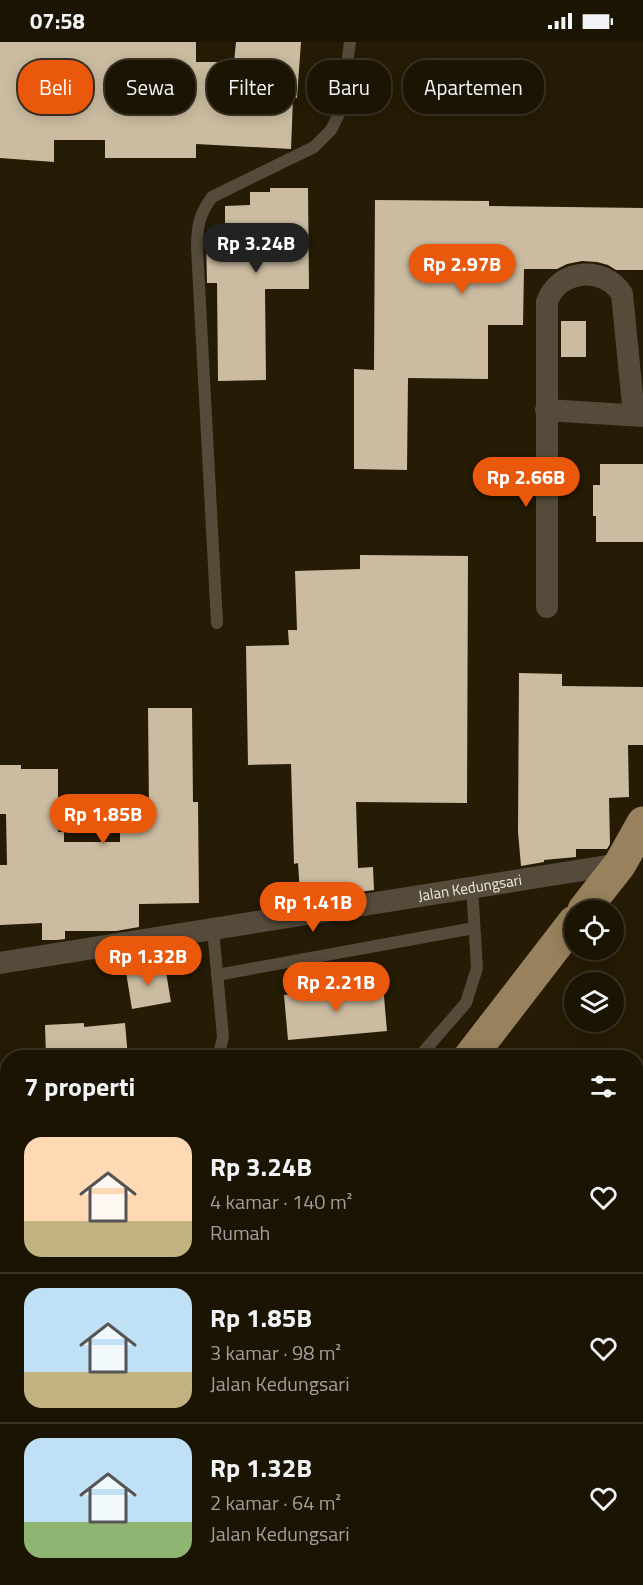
<!DOCTYPE html>
<html lang="id">
<meta charset="utf-8">
<style>
:root{--surface:#1c1403;--page:#292112;--text:#f1f3f6;--muted:#a09e9a;--line:#3a3325;--accent:#ea580c}
body{margin:0;font-family:"Titillium Web",sans-serif;background:var(--page);color:var(--text);height:100vh;display:flex;flex-direction:column;font-size:22px;white-space:nowrap}
*{box-sizing:border-box;margin:0}
p{font-size:20px;color:var(--muted)}
.icon{flex:none;width:33px;height:33px;fill:none;stroke:currentColor;stroke-width:2;stroke-linecap:round;stroke-linejoin:round}
.map{position:relative;flex:1;overflow:hidden}
.drawer{position:absolute;left:0px;top:1008px;width:644px;height:536px;display:flex;flex-direction:column;background:var(--surface);border-radius:24px 24px 0 0;box-shadow:0 3px 15px #0003,0 0 0 2px var(--line)}
.drawer>*{flex:none}
.banner{position:absolute;left:18px;top:18px;width:608px;height:54px;display:flex;gap:12px}
.fabs{position:absolute;left:564px;top:858px;display:grid;gap:12px}
.fabs a{display:grid;place-items:center;width:60px;height:60px;border-radius:50%;background:var(--surface);box-shadow:0 3px 15px #0003,0 0 0 2px var(--line);font-size:30px}
.price{position:absolute;translate:-50% -51px;padding:0 14px;border-radius:21px;background:var(--accent);color:#fff;font-size:20px;line-height:39px;filter:drop-shadow(0 2px 3px #0008)}
.price::after{content:'';position:absolute;left:50%;top:36px;width:18px;height:14px;margin-left:-9px;background:inherit;clip-path:polygon(0 0,100% 0,50% 100%)}
.price.on{background:#222;color:#fff}
ul{padding:0;list-style:none}
li{display:flex;align-items:center;gap:18px;height:150px;padding:0 24px}
li+li{border-top:2px solid var(--line)}
li span{display:grid;place-items:center;flex:none;width:168px;height:120px;border-radius:18px;color:#555}
li>.icon{margin-inline-start:auto}
span .icon{width:72px;height:72px;fill:#fffc;stroke-width:1}
li b{font-size:26px}
h2{display:flex;justify-content:space-between;align-items:center;height:72px;padding:0 24px;font-size:26px}
.chip{padding:0 21px;border-radius:24px;background:var(--surface);box-shadow:0 3px 15px #0003,0 0 0 2px var(--line);font-size:21px;line-height:54px}
.chip.on{background:var(--accent);color:#fff}
.status{display:flex;justify-content:space-between;align-items:center;height:42px;padding:0 30px;background:var(--surface);direction:ltr}
.status svg{height:16px;fill:currentColor}
.map>svg:first-child{display:block}
.building{fill:#cbbca1}
.lines{fill:none;stroke-linecap:round;stroke-linejoin:round}
.service{stroke:#554b3b;stroke-width:12}
.minor{stroke:#554b3b;stroke-width:22}
.trunk{stroke:#98815c;stroke-width:33}
.rail{stroke:#c4bcac;stroke-width:4.5;stroke-dasharray:8 8;stroke-linecap:butt}
.labels{text-anchor:middle;stroke-width:6;stroke-linejoin:round;paint-order:stroke}
.street-label{font-size:15px;fill:#f3ebde;stroke:#261b04}
</style>
<div class="status"><b>07:58</b><svg viewBox="0 0 49 12"><path d="M0 12V9h3v3zM5 12V6h3v6zM10 12V3h3v9zM15 12V0h3v12zM26 1h20v11H26zM47 4h2v5h-2z"/></svg></div>
<div class="map">
<svg width="643" height="1543" viewBox="0 0 643 1543">
<rect width="100%" height="100%" fill="#261b04"/>
<path class="building" d="M 0,0 L 196,0 L 196,20 L 234,20 L 236,0 L 301,0 L 297,56 L 293,56 L 291,107 L 196,102 L 196,116 L 105,116 L 105,98 L 54,98 L 54,120 L 0,116 Z
M 270,146 L 308,146 L 309,247 L 265,247 L 266,338 L 218,339 L 217,241 L 207,241 L 206,196 L 225,196 L 225,164 L 250,163 L 250,150 L 270,150 Z
M 375,158 L 489,159 L 489,164 L 643,166 L 643,228 L 616,228 L 608,223 L 597,220 L 582,219 L 567,222 L 557,227 L 524,227 L 523,283 L 488,283 L 488,337 L 408,336 L 407,428 L 354,427 L 354,327 L 374,328 Z
M 561,279 L 586,279 L 586,315 L 561,315 Z
M 600,422 L 643,422 L 643,500 L 596,500 L 596,474 L 593,474 L 593,443 L 600,443 Z
M 360,513 L 468,514 L 467,761 L 356,760 L 358,826 L 373,825 L 374,848 L 359,850 L 300,853 L 298,821 L 294,822 L 291,722 L 248,723 L 246,604 L 289,603 L 288,588 L 297,588 L 295,529 L 360,527 Z
M 519,631 L 562,632 L 562,644 L 643,645 L 643,703 L 628,703 L 629,755 L 609,756 L 610,802 L 607,807 L 576,807 L 576,815 L 544,818 L 544,820 L 521,824 L 518,790 Z
M 148,666 L 192,666 L 193,760 L 198,760 L 199,861 L 139,862 L 139,885 L 116,889 L 65,889 L 65,897 L 57,898 L 42,898 L 42,881 L 0,883 L 0,823 L 7,823 L 6,772 L 0,772 L 0,723 L 21,723 L 21,727 L 58,727 L 58,790 L 64,790 L 64,800 L 120,800 L 120,771 L 139,771 L 139,768 L 149,767 Z
M 165,924 L 171,960 L 132,967 L 126,930 Z
M 383,943 L 387,989 L 288,998 L 284,953 Z
M 84,981 L 84,985 L 125,981 L 128,1016 L 46,1016 L 45,983 Z"/>
<g class="lines">
<path class="service" d="M 217,581 L 197,206 C 197,184 199,173 212,155 L 314,105 L 331,88 L 341,68 L 350,0
M 213,887 L 223,995 L 218,1016
M 217,933 L 474,886
M 418,1016 L 466,961 L 477,926 L 472,845"/>
<g class="minor">
<path d="M 546,368 L 643,374"/>
<path d="M 547,565 L 547,260 C 558,227 604,223 622,252 L 634,373"/>
<path id="s1" d="M 0,921 L 620,822"/>
</g>
<path class="trunk" d="M 584,868 L 620,822 L 643,781
M 469,1016 L 574,880
M 0,1472 L 8,1465"/>
<path class="rail" d="M 636,1248 L 643,1247
M 636,1272 L 643,1272
M 0,1304 L 8,1303
M 0,1329 L 8,1328"/>
</g>
<g class="labels">
<g class="street-label">
<text dy="5" stroke="none"><textPath href="#s1" startOffset="476">Jalan Kedungsari</textPath></text>
</g>
</g>
</svg>
<div class="fabs">
<a><svg class="icon" aria-label="locate" viewBox="0 0 24 24"><circle cx="12" cy="12" r="6"/><path d="M12 2v4M12 18v4M2 12h4M18 12h4"/></svg></a>
<a><svg class="icon" aria-label="layers" viewBox="0 0 24 24"><path d="M12 4l9 5-9 5-9-5zM3 14l9 5 9-5"/></svg></a>
</div>
<b class="price on" style="left:256px;top:232px">Rp 3.24B</b>
<b class="price" style="left:462px;top:253px">Rp 2.97B</b>
<b class="price" style="left:526px;top:466px">Rp 2.66B</b>
<b class="price" style="left:103px;top:803px">Rp 1.85B</b>
<b class="price" style="left:313px;top:891px">Rp 1.41B</b>
<b class="price" style="left:148px;top:945px">Rp 1.32B</b>
<b class="price" style="left:336px;top:971px">Rp 2.21B</b>
<div class="banner">
<a class="chip on">Beli</a>
<a class="chip">Sewa</a>
<a class="chip">Filter</a>
<a class="chip">Baru</a>
<a class="chip">Apartemen</a>
</div>
<section class="drawer">
<h2>7 properti<svg class="icon" aria-label="filters" viewBox="0 0 24 24"><path d="M4 7h16M4 17h16"/><circle cx="9" cy="7" r="2"/><circle cx="15" cy="17" r="2"/></svg></h2>
<ul>
<li><span style="background:linear-gradient(#ffd9b3 70%,#c2b280 0)"><svg class="icon" aria-label="home" viewBox="0 0 24 24"><path d="M3 11l9-7 9 7M6 9v11h12V9"/></svg></span><div><b>Rp 3.24B</b><p>4 kamar · 140 m²</p><p>Rumah</p></div><svg class="icon" aria-label="heart" viewBox="0 0 24 24"><path d="M12 20l-8-8c-3-5 5-10 8-4 3-6 11-1 8 4z"/></svg></li>
<li><span style="background:linear-gradient(#bfe0f5 70%,#c2b280 0)"><svg class="icon" aria-label="home" viewBox="0 0 24 24"><path d="M3 11l9-7 9 7M6 9v11h12V9"/></svg></span><div><b>Rp 1.85B</b><p>3 kamar · 98 m²</p><p>Jalan Kedungsari</p></div><svg class="icon" aria-label="heart" viewBox="0 0 24 24"><path d="M12 20l-8-8c-3-5 5-10 8-4 3-6 11-1 8 4z"/></svg></li>
<li><span style="background:linear-gradient(#bfe0f5 70%,#8fb573 0)"><svg class="icon" aria-label="home" viewBox="0 0 24 24"><path d="M3 11l9-7 9 7M6 9v11h12V9"/></svg></span><div><b>Rp 1.32B</b><p>2 kamar · 64 m²</p><p>Jalan Kedungsari</p></div><svg class="icon" aria-label="heart" viewBox="0 0 24 24"><path d="M12 20l-8-8c-3-5 5-10 8-4 3-6 11-1 8 4z"/></svg></li>
</ul>
</section>
</div>
